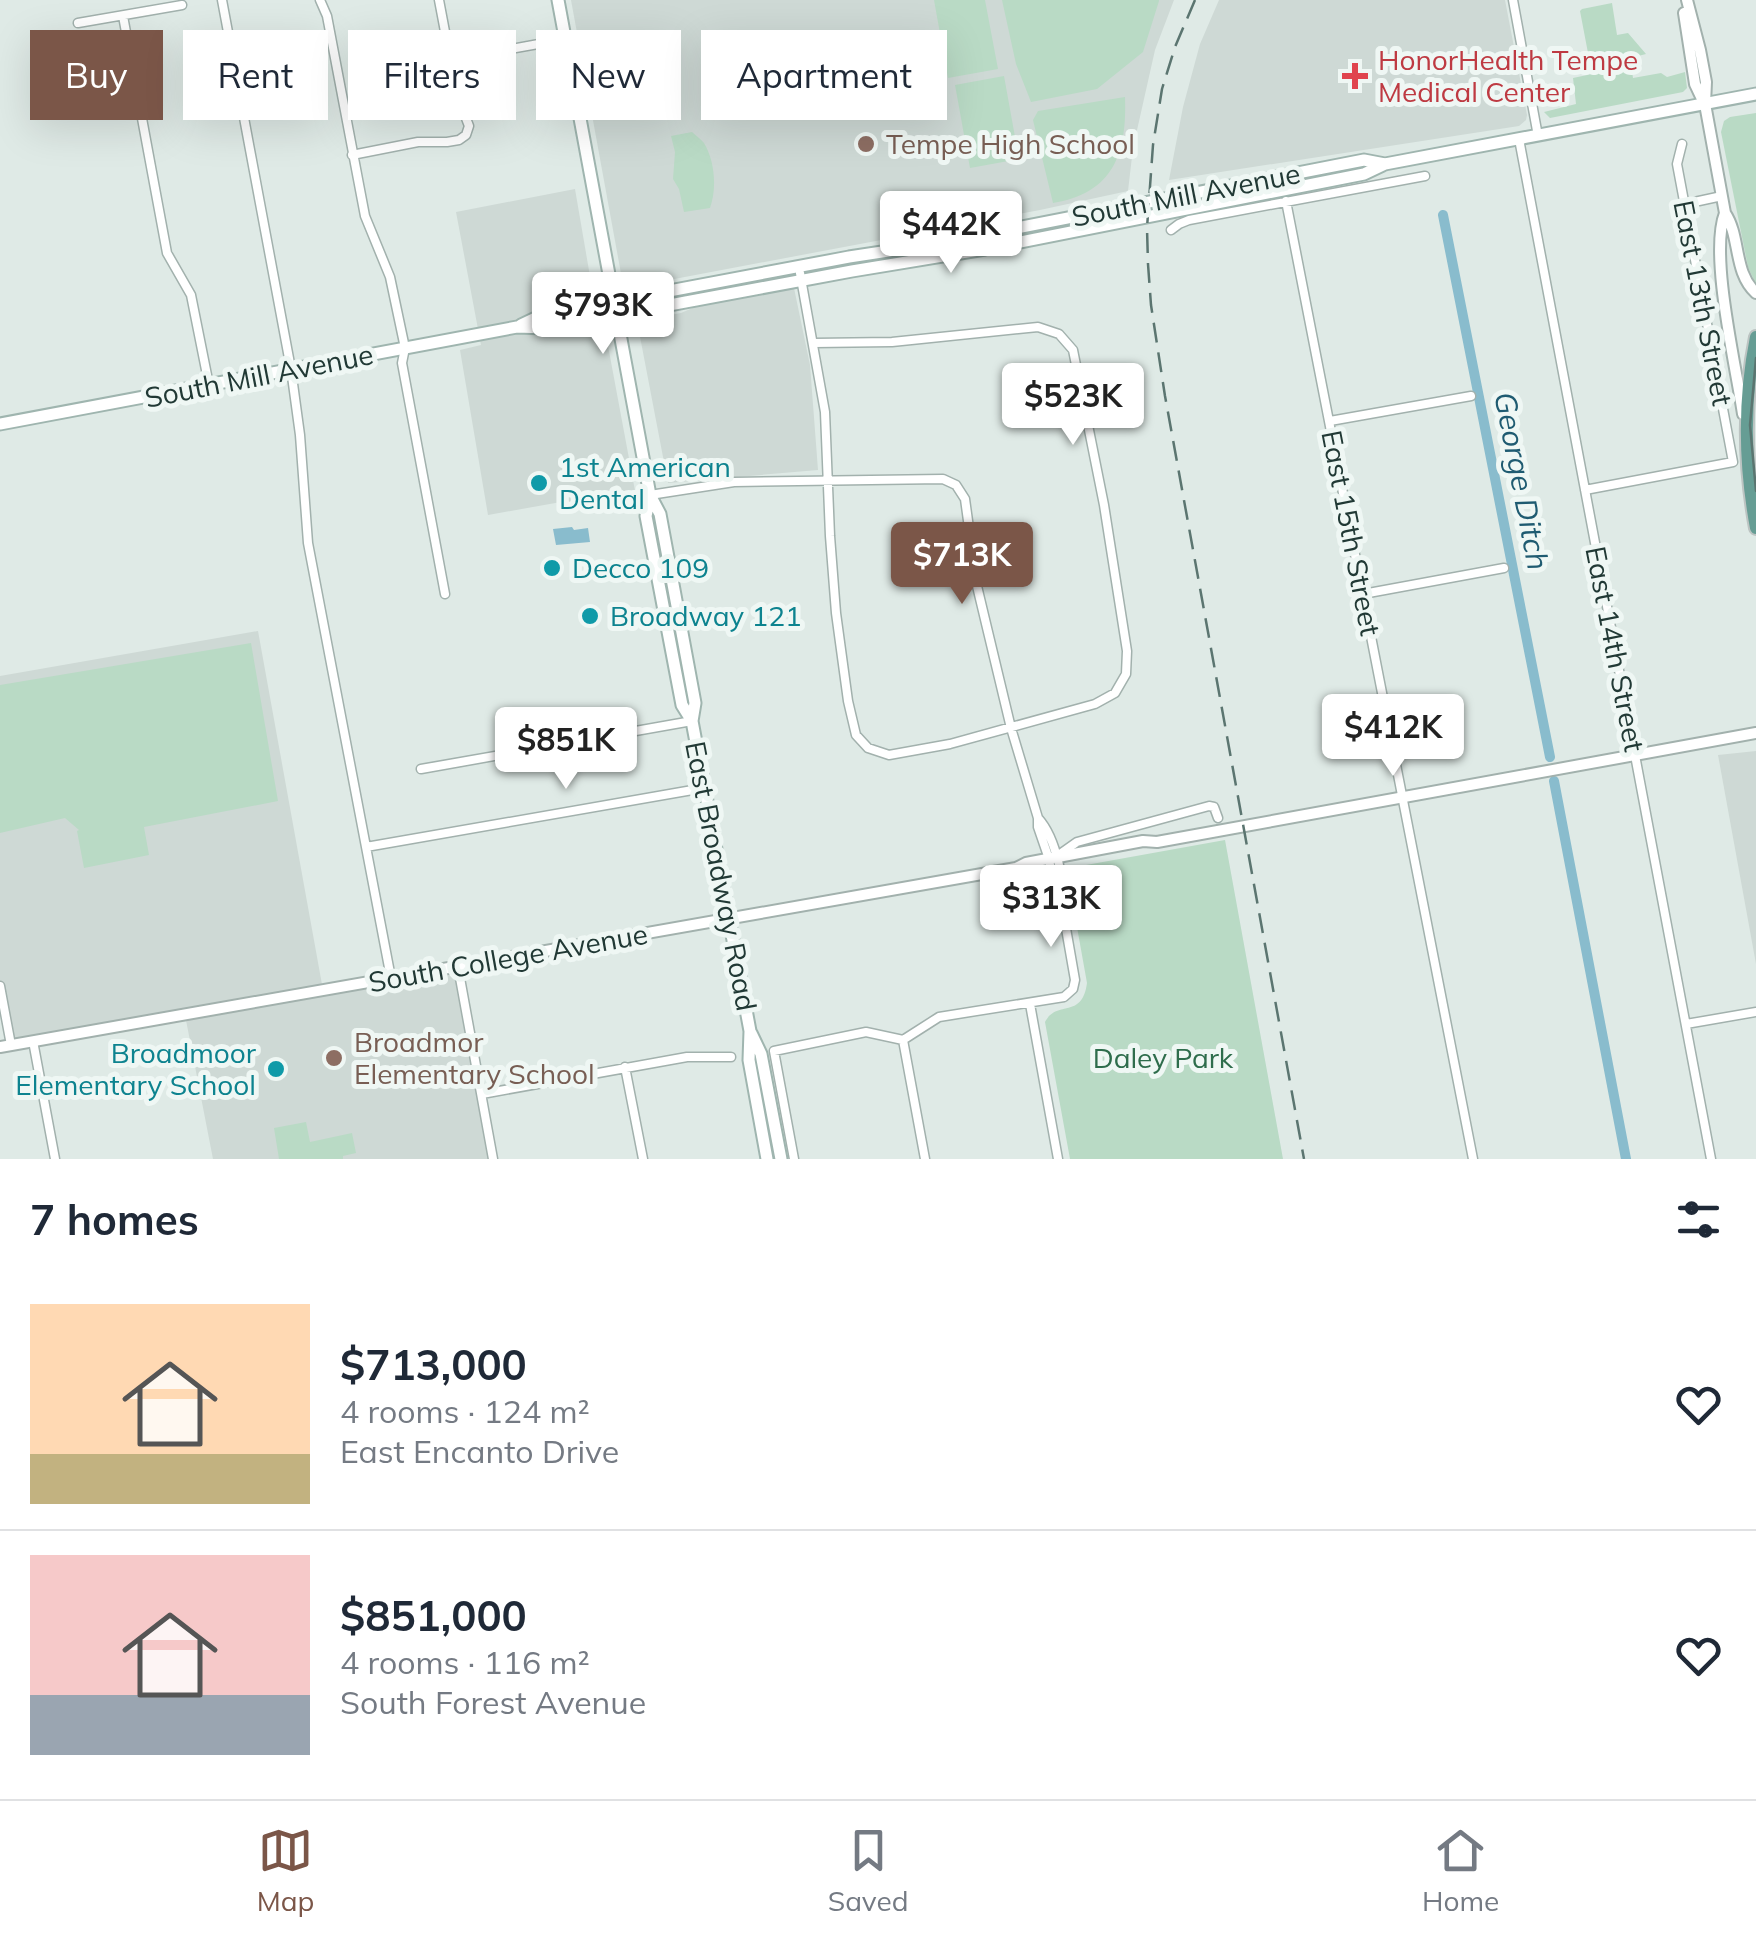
<!DOCTYPE html>
<meta charset="utf-8">
<style>
:root{--surface:#fff;--page:#f6f6f7;--text:#1f2937;--muted:#747a83;--line:#e0e1e3;--accent:#7b5648}
body{margin:0;font-family:Mulish,sans-serif;background:var(--page);color:var(--text);height:100vh;display:flex;flex-direction:column;font-size:38px;white-space:nowrap}
*{box-sizing:border-box;margin:0}
p{font-size:32px;color:var(--muted)}
.icon{flex:none;width:55px;height:55px;fill:none;stroke:currentColor;stroke-width:2;stroke-linecap:round;stroke-linejoin:round}
.map{position:relative;height:1159px;overflow:hidden}
.sheet{display:flex;flex-direction:column;background:var(--surface);flex:1}
.sheet>*{flex:none}
.banner{position:absolute;left:30px;top:30px;width:1000px;height:90px;display:flex;gap:20px}
.price{position:absolute;translate:-50% -85px;padding:0 22px;border-radius:10px;background:#fff;color:#222;font-size:32px;line-height:65px;filter:drop-shadow(0 2px 5px #0008)}
.price::after{content:'';position:absolute;left:50%;top:60px;width:30px;height:22px;margin-left:-15px;background:inherit;clip-path:polygon(0 0,100% 0,50% 100%)}
.price.current{background:var(--accent);color:#fff}
ul{padding:0;list-style:none}
li{display:flex;align-items:center;gap:30px;height:250px;padding:0 30px}
li+li{border-top:2px solid var(--line)}
li span{display:grid;place-items:center;flex:none;width:280px;height:200px;border-radius:0px;color:#555}
li>.icon{margin-inline-start:auto}
span .icon{width:120px;height:120px;fill:#fffc;stroke-width:1}
li b{font-size:42px}
h2{display:flex;justify-content:space-between;align-items:center;height:120px;padding:0 30px;font-size:42px}
.pill{padding:0 35px;border-radius:0px;background:var(--surface);box-shadow:0 10px 40px #0002;font-size:35px;line-height:90px}
.pill.current{background:var(--accent);color:#fff}
.tab-bar{display:flex;justify-content:space-around;align-items:center;height:140px;border-top:2px solid var(--line);background:var(--surface);font-size:28px;color:var(--muted)}
.tab-bar a{display:grid;justify-items:center;gap:5px}
.tab-bar .current{color:var(--accent)}
.map>svg:first-child{display:block}
.built{fill:#ced9d5}
.green{fill:#b9dac5}
.water{fill:#89bccd}
.lines{fill:none;stroke-linecap:round;stroke-linejoin:round}
.canal{stroke:#89bccd;stroke-width:10}
.minor-casing{stroke:#a2b1ad;stroke-width:11}
.tertiary-casing{stroke:#a2b1ad;stroke-width:14}
.secondary-casing{stroke:#9fb5af;stroke-width:15}
.primary-casing{stroke:#bcc4c2;stroke-width:16}
.minor{stroke:#fff;stroke-width:8}
.tertiary{stroke:#fff;stroke-width:10}
.secondary{stroke:#fff;stroke-width:11}
.primary{stroke:#669d94;stroke-width:12}
.tram{stroke:#5b7570;stroke-width:2.5}
.rail{stroke:#5b7570;stroke-width:2.5;stroke-dasharray:20 10;stroke-linecap:butt}
.health-dot{fill:#e0444e;stroke:#eff7f4;stroke-width:4}
.education-dot{fill:#8d6e63;stroke:#eff7f4;stroke-width:4}
.culture-dot{fill:#0f9aa8;stroke:#eff7f4;stroke-width:4}
.labels{text-anchor:middle;stroke-width:10;stroke-linejoin:round;paint-order:stroke}
.health-label{font-size:28px;fill:#be3a42;stroke:#eff7f4;text-anchor:start}
.education-label{font-size:28px;fill:#785e54;stroke:#eff7f4;text-anchor:start}
.street-label{font-size:28px;fill:#213935;stroke:#eff7f4}
.culture-label{font-size:28px;fill:#0d838f;stroke:#eff7f4;text-anchor:start}
.park-label{font-size:28px;fill:#2e6d4c;stroke:#eff7f4}
.water-label{font-size:30px;font-style:italic;fill:#1f5b71;stroke:#eff7f4}
</style>
<div class="map">
<svg width="1756" height="1159" viewBox="0 0 1756 1159">
<rect width="100%" height="100%" fill="#dfeae6"/>
<path class="built" d="M 571,0 L 1174,0 L 1155,50 L 1133,148 L 1128,191 L 1040,210 L 632,287 L 626,285 L 622,279 Z
M 1219,0 L 1505,0 L 1527,115 L 1526,120 L 1519,126 L 1169,180 L 1183,107 L 1200,44 Z
M 575,189 L 592,288 L 606,335 L 636,496 L 563,510 L 561,502 L 488,515 L 460,350 L 481,345 L 456,212 Z
M 794,288 L 810,365 L 818,470 L 668,483 L 637,321 L 681,313 L 697,306 Z
M 258,631 L 323,990 L 458,967 L 493,1159 L 213,1159 L 185,1015 L 11,1045 L 0,986 L 0,676 Z
M 1756,751 L 1756,964 L 1718,755 Z"/>
<path class="green" d="M 934,0 L 985,0 L 998,69 L 948,78 Z
M 1002,0 L 1159,0 L 1159,1 L 1143,52 L 1097,89 L 1031,102 L 1016,64 Z
M 1612,3 L 1617,35 L 1628,33 L 1646,54 L 1630,58 L 1633,78 L 1661,73 L 1667,77 L 1685,72 L 1687,88 L 1683,92 L 1550,118 L 1544,112 L 1576,104 L 1573,78 L 1592,74 L 1580,11 L 1582,9 Z
M 1004,76 L 1019,159 L 970,168 L 955,85 Z
M 1125,97 C 1127,153 1114,193 1053,203 L 1033,120 L 1038,111 Z
M 1756,113 L 1756,285 L 1748,267 L 1721,132 L 1724,121 L 1730,117 Z
M 692,132 C 696,136 701,139 704,143 C 715,161 717,189 710,208 L 684,212 L 679,189 L 673,179 L 675,152 L 671,136 Z
M 251,643 L 278,801 L 144,827 L 149,855 L 84,868 L 77,831 L 79,830 L 65,818 L 0,833 L 0,685 Z
M 1225,840 L 1283,1159 L 1070,1159 L 1045,1022 C 1057,999 1082,1020 1087,983 L 1068,877 L 1075,867 Z
M 306,1122 L 310,1142 L 352,1133 L 356,1153 L 343,1156 L 343,1159 L 279,1159 L 274,1128 Z"/>
<path class="water" d="M 572,527 L 574,530 L 588,528 L 590,542 L 556,545 L 553,529 Z"/>
<g class="lines">
<path class="canal" d="M 1443,215 L 1550,757
M 1554,781 L 1626,1159"/>
<g class="minor-casing">
<path id="minor" d="M 222,0 L 291,369 L 300,435 L 308,543 L 391,978
M 320,0 L 327,16 L 365,216 L 390,277 L 405,348 L 402,363 L 445,594
M 1513,0 L 1538,136
M 123,16 L 167,253 L 191,295 L 209,385
M 78,23 L 182,5
M 450,60 L 566,39
M 1519,139 L 1711,1159
M 352,155 L 418,142 L 447,142 L 459,140 L 466,135 L 469,126 L 457,95 L 439,0
M 1286,201 L 1473,1159
M 1685,204 L 1722,196
M 1171,230 L 1179,224 L 1189,220 L 1425,176
M 800,273 L 825,412 L 830,536 L 836,613 L 848,701 L 856,735 L 868,748 L 889,755 L 950,744 L 1095,704 L 1115,693 L 1126,674 L 1127,651 L 1104,505 L 1073,350 L 1059,334 L 1038,327 L 892,342 L 814,343
M 1330,421 L 1471,396
M 1585,490 L 1733,462 L 1677,164 L 1682,144
M 650,495 L 734,482 L 943,479 L 956,485 L 965,499 L 977,586 L 1011,728 L 1038,818 L 1038,827 L 1049,859 L 1056,899 L 1064,917 L 1075,980 L 1073,989 L 1064,997 L 939,1017 L 903,1040 L 866,1032 L 774,1051 L 794,1159
M 1363,594 L 1504,568
M 421,769 L 692,721
M 1038,818 C 1057,839 1065,885 1064,913
M 366,847 L 704,788
M 1060,854 L 1077,842 L 1209,806 L 1214,807 L 1218,818
M 458,967 L 493,1159
M 0,986 L 11,1045
M 1030,1004 L 1058,1159
M 1686,1024 L 1756,1012
M 903,1040 L 925,1159
M 33,1041 L 55,1159
M 625,1067 L 643,1159
M 482,1094 L 687,1057 L 731,1057"/>
</g>
<g class="tertiary-casing">
<path id="tertiary" d="M 1687,0 L 1700,50 L 1706,82 L 1705,104 L 1725,213 C 1741,237 1733,272 1756,293
M 1684,13 L 1695,84 L 1704,103
M 1725,213 C 1709,254 1736,366 1743,414
M 0,1047 L 1016,868 L 1026,863 L 1143,841 L 1157,842 L 1756,733"/>
</g>
<g class="secondary-casing">
<path id="secondary" d="M 558,0 L 650,495 L 660,514 L 695,703 L 692,721 L 750,1031 L 749,1060 L 767,1159
M 521,325 L 542,315 L 849,257 L 935,244 L 1364,160 L 1385,164
M 0,424 L 517,327 L 546,328 L 852,271 L 985,249 L 1364,174 L 1385,164 L 1756,94
M 650,497 L 646,516 L 682,705 L 692,721
M 751,1033 L 761,1054 L 781,1159"/>
</g>
<g class="primary-casing">
<path id="primary" d="M 1756,337 C 1743,402 1744,463 1756,528"/>
</g>
<use href="#minor" class="minor"/>
<use href="#tertiary" class="tertiary"/>
<use href="#secondary" class="secondary"/>
<use href="#primary" class="primary"/>
<path class="tram" d="M 1756,358 L 1750,425 L 1756,491"/>
<path class="rail" d="M 1195,0 L 1175,47 L 1162,89 L 1153,145 L 1147,228 L 1148,264 L 1151,305 L 1165,396 L 1304,1159"/>
</g>
<path class="health-dot" d="M1350 61h10v10h10v10h-10v10h-10v-10h-10v-10h10z"/>
<g class="education-dot">
<circle cx="866" cy="144" r="10"/>
<circle cx="334" cy="1058" r="10"/>
</g>
<g class="culture-dot">
<circle cx="539" cy="483" r="10"/>
<circle cx="552" cy="568" r="10"/>
<circle cx="590" cy="616" r="10"/>
<circle cx="276" cy="1069" r="10"/>
</g>
<g class="labels">
<g class="health-label">
<text x="1378" y="70">HonorHealth Tempe<tspan x="1378" dy="32">Medical Center</tspan></text>
</g>
<g class="education-label">
<text x="886" y="154">Tempe High School</text>
<text x="354" y="1052">Broadmor<tspan x="354" dy="32">Elementary School</tspan></text>
</g>
<g class="street-label">
<text transform="translate(1186 195) rotate(-11)" y="10">South Mill Avenue</text>
<text transform="translate(1703 303) rotate(79)" y="10">East 13th Street</text>
<text transform="translate(259 376) rotate(-11)" y="10">South Mill Avenue</text>
<text transform="translate(1351 533) rotate(79)" y="10">East 15th Street</text>
<text transform="translate(1615 649) rotate(79)" y="10">East 14th Street</text>
<text transform="translate(721 876) rotate(79)" y="10">East Broadway Road</text>
<text transform="translate(508 958) rotate(-10)" y="10">South College Avenue</text>
</g>
<g class="culture-label">
<text x="559" y="477">1st American<tspan x="559" dy="32">Dental</tspan></text>
<text x="572" y="578">Decco 109</text>
<text x="610" y="626">Broadway 121</text>
<text x="256" y="1063" text-anchor="end">Broadmoor<tspan x="256" dy="32">Elementary School</tspan></text>
</g>
<g class="park-label">
<text x="1163" y="1068">Daley Park</text>
</g>
<g class="water-label">
<text transform="translate(1521 481) rotate(79)" y="10">George Ditch</text>
</g>
</g>
</svg>
<b class="price" style="left:951px;top:276px">$442K</b>
<b class="price" style="left:603px;top:357px">$793K</b>
<b class="price" style="left:1073px;top:448px">$523K</b>
<b class="price current" style="left:962px;top:607px">$713K</b>
<b class="price" style="left:1393px;top:779px">$412K</b>
<b class="price" style="left:566px;top:792px">$851K</b>
<b class="price" style="left:1051px;top:950px">$313K</b>
<div class="banner">
<a class="pill current">Buy</a>
<a class="pill">Rent</a>
<a class="pill">Filters</a>
<a class="pill">New</a>
<a class="pill">Apartment</a>
</div>
</div>
<section class="sheet">
<h2>7 homes<svg class="icon" aria-label="filters" viewBox="0 0 24 24"><path d="M4 7h16M4 17h16"/><circle cx="9" cy="7" r="2"/><circle cx="15" cy="17" r="2"/></svg></h2>
<ul>
<li><span style="background:linear-gradient(#ffd9b3 75%,#c2b280 0)"><svg class="icon" aria-label="home" viewBox="0 0 24 24"><path d="M3 11l9-7 9 7M6 9v11h12V9"/></svg></span><div><b>$713,000</b><p>4 rooms · 124 m²</p><p>East Encanto Drive</p></div><svg class="icon" aria-label="heart" viewBox="0 0 24 24"><path d="M12 20l-8-8c-3-5 5-10 8-4 3-6 11-1 8 4z"/></svg></li>
<li><span style="background:linear-gradient(#f6c9c9 70%,#9aa5b1 0)"><svg class="icon" aria-label="home" viewBox="0 0 24 24"><path d="M3 11l9-7 9 7M6 9v11h12V9"/></svg></span><div><b>$851,000</b><p>4 rooms · 116 m²</p><p>South Forest Avenue</p></div><svg class="icon" aria-label="heart" viewBox="0 0 24 24"><path d="M12 20l-8-8c-3-5 5-10 8-4 3-6 11-1 8 4z"/></svg></li>
</ul>
</section>
<nav class="tab-bar">
<a class="current"><svg class="icon" aria-label="map" viewBox="0 0 24 24"><path d="M3 6l6-2 6 2 6-2v14l-6 2-6-2-6 2zM9 4v14M15 6v14"/></svg>Map</a>
<a><svg class="icon" aria-label="saved" viewBox="0 0 24 24"><path d="M7 4h10v16l-5-4-5 4z"/></svg>Saved</a>
<a><svg class="icon" aria-label="home" viewBox="0 0 24 24"><path d="M3 11l9-7 9 7M6 9v11h12V9"/></svg>Home</a>
</nav>
